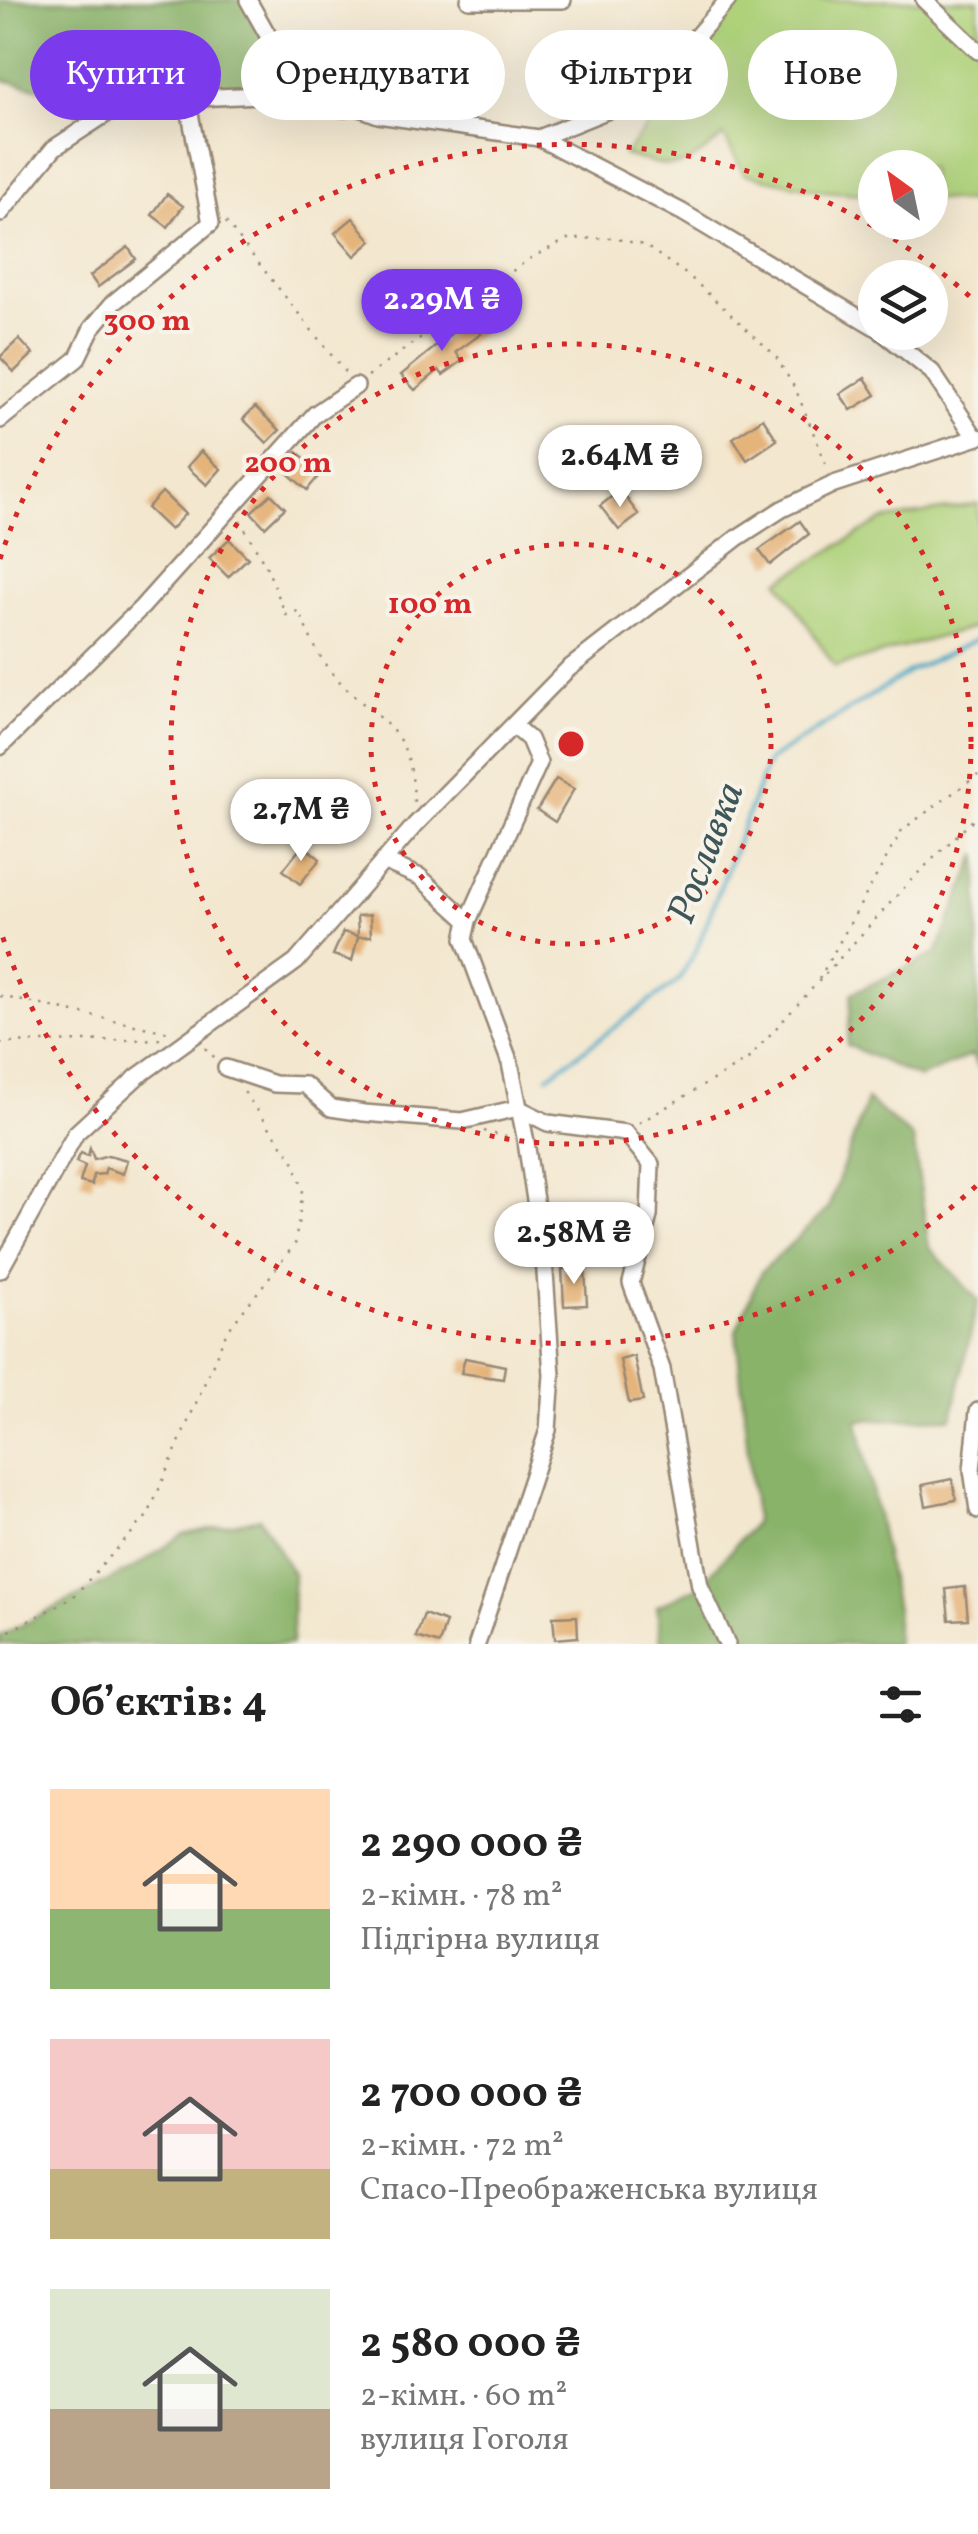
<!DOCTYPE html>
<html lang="uk">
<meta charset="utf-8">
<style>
:root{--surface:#fff;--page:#f2f2f2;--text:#222;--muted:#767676;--accent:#7c3aed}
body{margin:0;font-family:Vollkorn,serif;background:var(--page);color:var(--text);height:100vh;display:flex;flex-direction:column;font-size:38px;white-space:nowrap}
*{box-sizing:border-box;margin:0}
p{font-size:32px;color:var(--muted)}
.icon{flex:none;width:55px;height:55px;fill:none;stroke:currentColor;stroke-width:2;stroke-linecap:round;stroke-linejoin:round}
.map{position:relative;height:1644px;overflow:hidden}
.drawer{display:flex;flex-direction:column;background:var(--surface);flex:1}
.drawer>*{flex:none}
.hud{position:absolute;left:30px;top:30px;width:920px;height:90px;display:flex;gap:20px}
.needle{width:65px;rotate:327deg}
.tools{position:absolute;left:858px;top:150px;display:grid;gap:20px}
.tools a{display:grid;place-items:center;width:90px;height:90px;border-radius:50%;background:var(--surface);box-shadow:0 10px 40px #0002;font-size:50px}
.price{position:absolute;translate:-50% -85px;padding:0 22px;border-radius:35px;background:#fff;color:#222;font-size:32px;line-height:65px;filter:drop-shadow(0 2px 5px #0008)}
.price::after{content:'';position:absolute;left:50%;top:60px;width:30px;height:22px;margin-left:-15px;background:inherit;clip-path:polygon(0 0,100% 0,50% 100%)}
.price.current{background:var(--accent);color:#fff}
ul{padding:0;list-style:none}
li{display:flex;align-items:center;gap:30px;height:250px;padding:0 50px}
li span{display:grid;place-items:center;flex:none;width:280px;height:200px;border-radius:0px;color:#555}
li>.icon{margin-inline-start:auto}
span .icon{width:120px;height:120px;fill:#fffc;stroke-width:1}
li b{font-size:42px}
h2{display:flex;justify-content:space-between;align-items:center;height:120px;padding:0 50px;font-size:42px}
.pill{padding:0 35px;border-radius:45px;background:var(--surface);box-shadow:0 10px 40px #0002;font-size:35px;line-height:90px}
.pill.current{background:var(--accent);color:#fff}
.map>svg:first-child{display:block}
.green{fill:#aed17a;stroke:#747e4c;stroke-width:2.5}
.forest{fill:#8ab36a;stroke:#626e44;stroke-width:2.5}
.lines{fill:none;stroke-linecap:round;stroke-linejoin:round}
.stream{stroke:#46a7c5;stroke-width:4}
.building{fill:#e5b47a}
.minor-casing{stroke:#978876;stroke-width:20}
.path{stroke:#978876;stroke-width:2.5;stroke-dasharray:2.5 8;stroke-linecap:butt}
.minor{stroke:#fff;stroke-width:15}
.ring{fill:none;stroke:#d62828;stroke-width:5;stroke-dasharray:5 10}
.labels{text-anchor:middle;stroke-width:8;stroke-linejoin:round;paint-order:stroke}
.water-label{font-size:40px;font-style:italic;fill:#3f5658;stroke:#f7f3e8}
.centre{fill:#d62828;stroke:#f7f3e8;stroke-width:5}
.ring-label{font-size:30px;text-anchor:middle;font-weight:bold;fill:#d62828;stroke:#f7f3e8;stroke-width:8;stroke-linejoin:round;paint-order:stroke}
</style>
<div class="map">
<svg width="978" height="1644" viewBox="0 0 978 1644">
<rect width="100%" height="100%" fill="#f7f3e8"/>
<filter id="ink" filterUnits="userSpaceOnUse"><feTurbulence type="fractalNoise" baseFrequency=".01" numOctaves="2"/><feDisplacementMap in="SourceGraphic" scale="20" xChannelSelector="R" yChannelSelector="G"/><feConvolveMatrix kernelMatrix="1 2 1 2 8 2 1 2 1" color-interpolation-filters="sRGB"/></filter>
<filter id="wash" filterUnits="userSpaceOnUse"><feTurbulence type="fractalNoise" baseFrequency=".0048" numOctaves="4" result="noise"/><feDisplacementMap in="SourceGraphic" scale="40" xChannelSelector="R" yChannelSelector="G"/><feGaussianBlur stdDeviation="2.25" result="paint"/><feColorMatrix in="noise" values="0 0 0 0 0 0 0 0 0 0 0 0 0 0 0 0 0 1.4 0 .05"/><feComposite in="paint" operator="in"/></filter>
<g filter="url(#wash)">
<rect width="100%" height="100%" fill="#f3e7cf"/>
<path class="green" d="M 737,0 L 978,0 L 978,203 L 930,199 L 930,168 L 875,168 L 875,195 L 823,191 L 744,174 L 724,136 C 677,173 681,170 624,155 L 710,51 L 711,33 Z
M 978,504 L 978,626 L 835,667 L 779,581 L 882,520 Z"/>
<path class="forest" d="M 0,0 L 251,0 L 306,87 L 261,95 L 126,101 L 89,125 L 61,94 L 0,79 Z
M 978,853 L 978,1069 L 972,1055 L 919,1078 L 847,1045 L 852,993 L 936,954 Z
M 867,1100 L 913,1138 L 929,1247 L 978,1300 L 952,1418 L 858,1420 L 896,1609 L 896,1644 L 661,1644 L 657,1606 L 700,1586 L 755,1522 L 736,1331 L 761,1272 L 828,1209 Z
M 260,1518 L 293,1574 L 292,1644 L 0,1644 L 0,1636 L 135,1567 L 183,1535 Z"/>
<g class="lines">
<path class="stream" d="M 548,1076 L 678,981 L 696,951 L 768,761 L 910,671 L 978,639"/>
</g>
<g id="blocks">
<path class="building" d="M 167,194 L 183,206 L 168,227 L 152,215 Z
M 353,218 L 372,241 L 355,256 L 335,233 Z
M 128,247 L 136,259 L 98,287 L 90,276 Z
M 467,315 L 481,334 L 456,352 L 462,361 L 443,375 L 439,370 L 415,390 L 401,375 L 457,329 L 453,325 Z
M 19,339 L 33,354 L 14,372 L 0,357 Z
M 865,378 L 876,395 L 851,410 L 840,394 Z
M 255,407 L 280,430 L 267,443 L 243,419 Z
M 763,418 L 777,440 L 747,460 L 733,438 Z
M 201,451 L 221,469 L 207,485 L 187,467 Z
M 297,452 L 322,472 L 307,490 L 283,469 Z
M 620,490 L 639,515 L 619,530 L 600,506 Z
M 162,492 L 185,514 L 170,530 L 147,508 Z
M 271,494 L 285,508 L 265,527 L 251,512 Z
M 800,521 L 809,534 L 770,565 L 759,550 Z
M 229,539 L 248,558 L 228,577 L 209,558 Z
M 556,779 L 574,789 L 555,822 L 537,810 Z
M 303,845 L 320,859 L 300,884 L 283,870 Z
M 370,915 L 371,936 L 358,937 L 352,961 L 333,955 L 343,932 L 358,936 L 357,916 Z
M 90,1148 L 94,1159 L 108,1155 L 127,1160 L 123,1174 L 106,1168 L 104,1174 L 93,1175 L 92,1185 L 80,1182 L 85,1166 L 76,1162 L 81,1153 L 88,1156 Z
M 585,1268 L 587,1305 L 564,1306 L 562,1269 Z
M 634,1356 L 643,1401 L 629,1403 L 620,1360 Z
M 465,1358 L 505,1366 L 503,1379 L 461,1373 Z
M 952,1479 L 956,1500 L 926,1506 L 922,1485 Z
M 965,1587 L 968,1619 L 949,1620 L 946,1589 Z
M 424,1614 L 446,1622 L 439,1644 L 416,1637 Z
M 577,1616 L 578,1637 L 555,1639 L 553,1617 Z"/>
</g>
</g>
<g filter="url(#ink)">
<use href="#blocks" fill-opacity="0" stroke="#978876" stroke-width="2.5"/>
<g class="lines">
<g class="minor-casing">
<path id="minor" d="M 248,0 L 283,62 L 306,87 L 378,115 L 539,138 L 682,212 L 875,327
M 469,0 L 563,0
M 924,0 L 978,51
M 539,138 L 621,105 L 662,76 L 728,0
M 0,214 L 54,148 L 126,101 L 261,95 L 344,109
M 882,332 L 932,372 L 975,437
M 0,420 L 77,359 L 92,328 L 113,303 L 211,223 L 187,98
M 0,747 L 142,607 L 315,414 L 356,386
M 383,861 L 420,877 L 468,921 L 464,939 L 510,1063 L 526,1142 L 544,1258 L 552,1375 L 548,1430 L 477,1644
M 468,921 L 539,763 L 529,739 L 514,726
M 226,1068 L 274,1084 L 305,1085 L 331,1108 L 364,1113 L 462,1121 L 518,1108 L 548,1123 L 626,1133 L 651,1164 L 649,1216 L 631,1283 L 662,1369 L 700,1586 L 727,1644
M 0,1270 L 76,1133 L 137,1077 L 296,962 L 415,825 L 567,670 L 737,538 L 782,509 L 834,484 L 978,437
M 978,1411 L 972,1470 L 978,1510"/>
</g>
<path class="path" d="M 226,222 L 348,376
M 368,376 L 529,259 L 568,239 L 613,238 L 644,245 L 690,277 L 775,355 L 796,390 L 828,469
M 240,520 L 267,568 L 286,615 L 298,611 C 308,632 317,655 332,673 C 380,728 412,721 414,803
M 819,979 L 902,830 L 978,775
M 0,996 L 172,1033
M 0,1043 L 163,1039
M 205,1048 L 217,1060
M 639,1123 L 747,1060 L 912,879 L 978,815
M 484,1131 L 510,1138
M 0,1636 L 72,1598 L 148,1515 L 226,1333 L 295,1244 L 303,1190 L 294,1161 L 242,1089"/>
<use href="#minor" class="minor"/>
</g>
</g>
<g class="ring">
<circle cx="571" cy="744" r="200"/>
<circle cx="571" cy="744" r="400"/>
<path d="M976 1186A600 600 0 0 1 0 929M0 559A600 600 0 0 1 976 302"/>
</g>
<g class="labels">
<g class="water-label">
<text transform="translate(704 852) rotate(-69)" y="14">Рославка</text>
</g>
</g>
<circle cx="571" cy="744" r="15" class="centre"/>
<g class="ring-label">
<text x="147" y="330">300 m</text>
<text x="288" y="472">200 m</text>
<text x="430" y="613">100 m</text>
</g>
</svg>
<div class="tools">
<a><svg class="needle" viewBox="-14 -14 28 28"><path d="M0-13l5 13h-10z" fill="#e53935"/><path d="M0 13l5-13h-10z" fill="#767676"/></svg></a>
<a><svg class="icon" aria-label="layers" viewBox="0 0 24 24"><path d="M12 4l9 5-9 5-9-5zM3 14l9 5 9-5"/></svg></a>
</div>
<b class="price current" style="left:442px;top:354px">2.29M ₴</b>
<b class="price" style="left:620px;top:510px">2.64M ₴</b>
<b class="price" style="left:301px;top:864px">2.7M ₴</b>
<b class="price" style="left:574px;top:1287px">2.58M ₴</b>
<div class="hud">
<a class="pill current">Купити</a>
<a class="pill">Орендувати</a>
<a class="pill">Фільтри</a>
<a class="pill">Нове</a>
</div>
</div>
<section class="drawer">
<h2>Об’єктів: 4<svg class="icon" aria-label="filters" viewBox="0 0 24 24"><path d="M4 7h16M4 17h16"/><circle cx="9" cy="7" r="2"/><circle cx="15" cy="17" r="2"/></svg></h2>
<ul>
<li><span style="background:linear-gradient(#ffd9b3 60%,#8fb573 0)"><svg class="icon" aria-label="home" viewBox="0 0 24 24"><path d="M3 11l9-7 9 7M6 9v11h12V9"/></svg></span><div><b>2 290 000 ₴</b><p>2-кімн. · 78 m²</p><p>Підгірна вулиця</p></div></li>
<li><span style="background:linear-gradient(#f6c9c9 65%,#c2b280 0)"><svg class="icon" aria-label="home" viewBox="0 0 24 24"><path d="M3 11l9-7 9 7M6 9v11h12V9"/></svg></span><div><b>2 700 000 ₴</b><p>2-кімн. · 72 m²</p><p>Спасо-Преображенська вулиця</p></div></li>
<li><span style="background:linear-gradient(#dfe7d0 60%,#b9a48a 0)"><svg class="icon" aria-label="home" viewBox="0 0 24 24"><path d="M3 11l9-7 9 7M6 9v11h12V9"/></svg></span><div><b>2 580 000 ₴</b><p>2-кімн. · 60 m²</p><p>вулиця Гоголя</p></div></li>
</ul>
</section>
